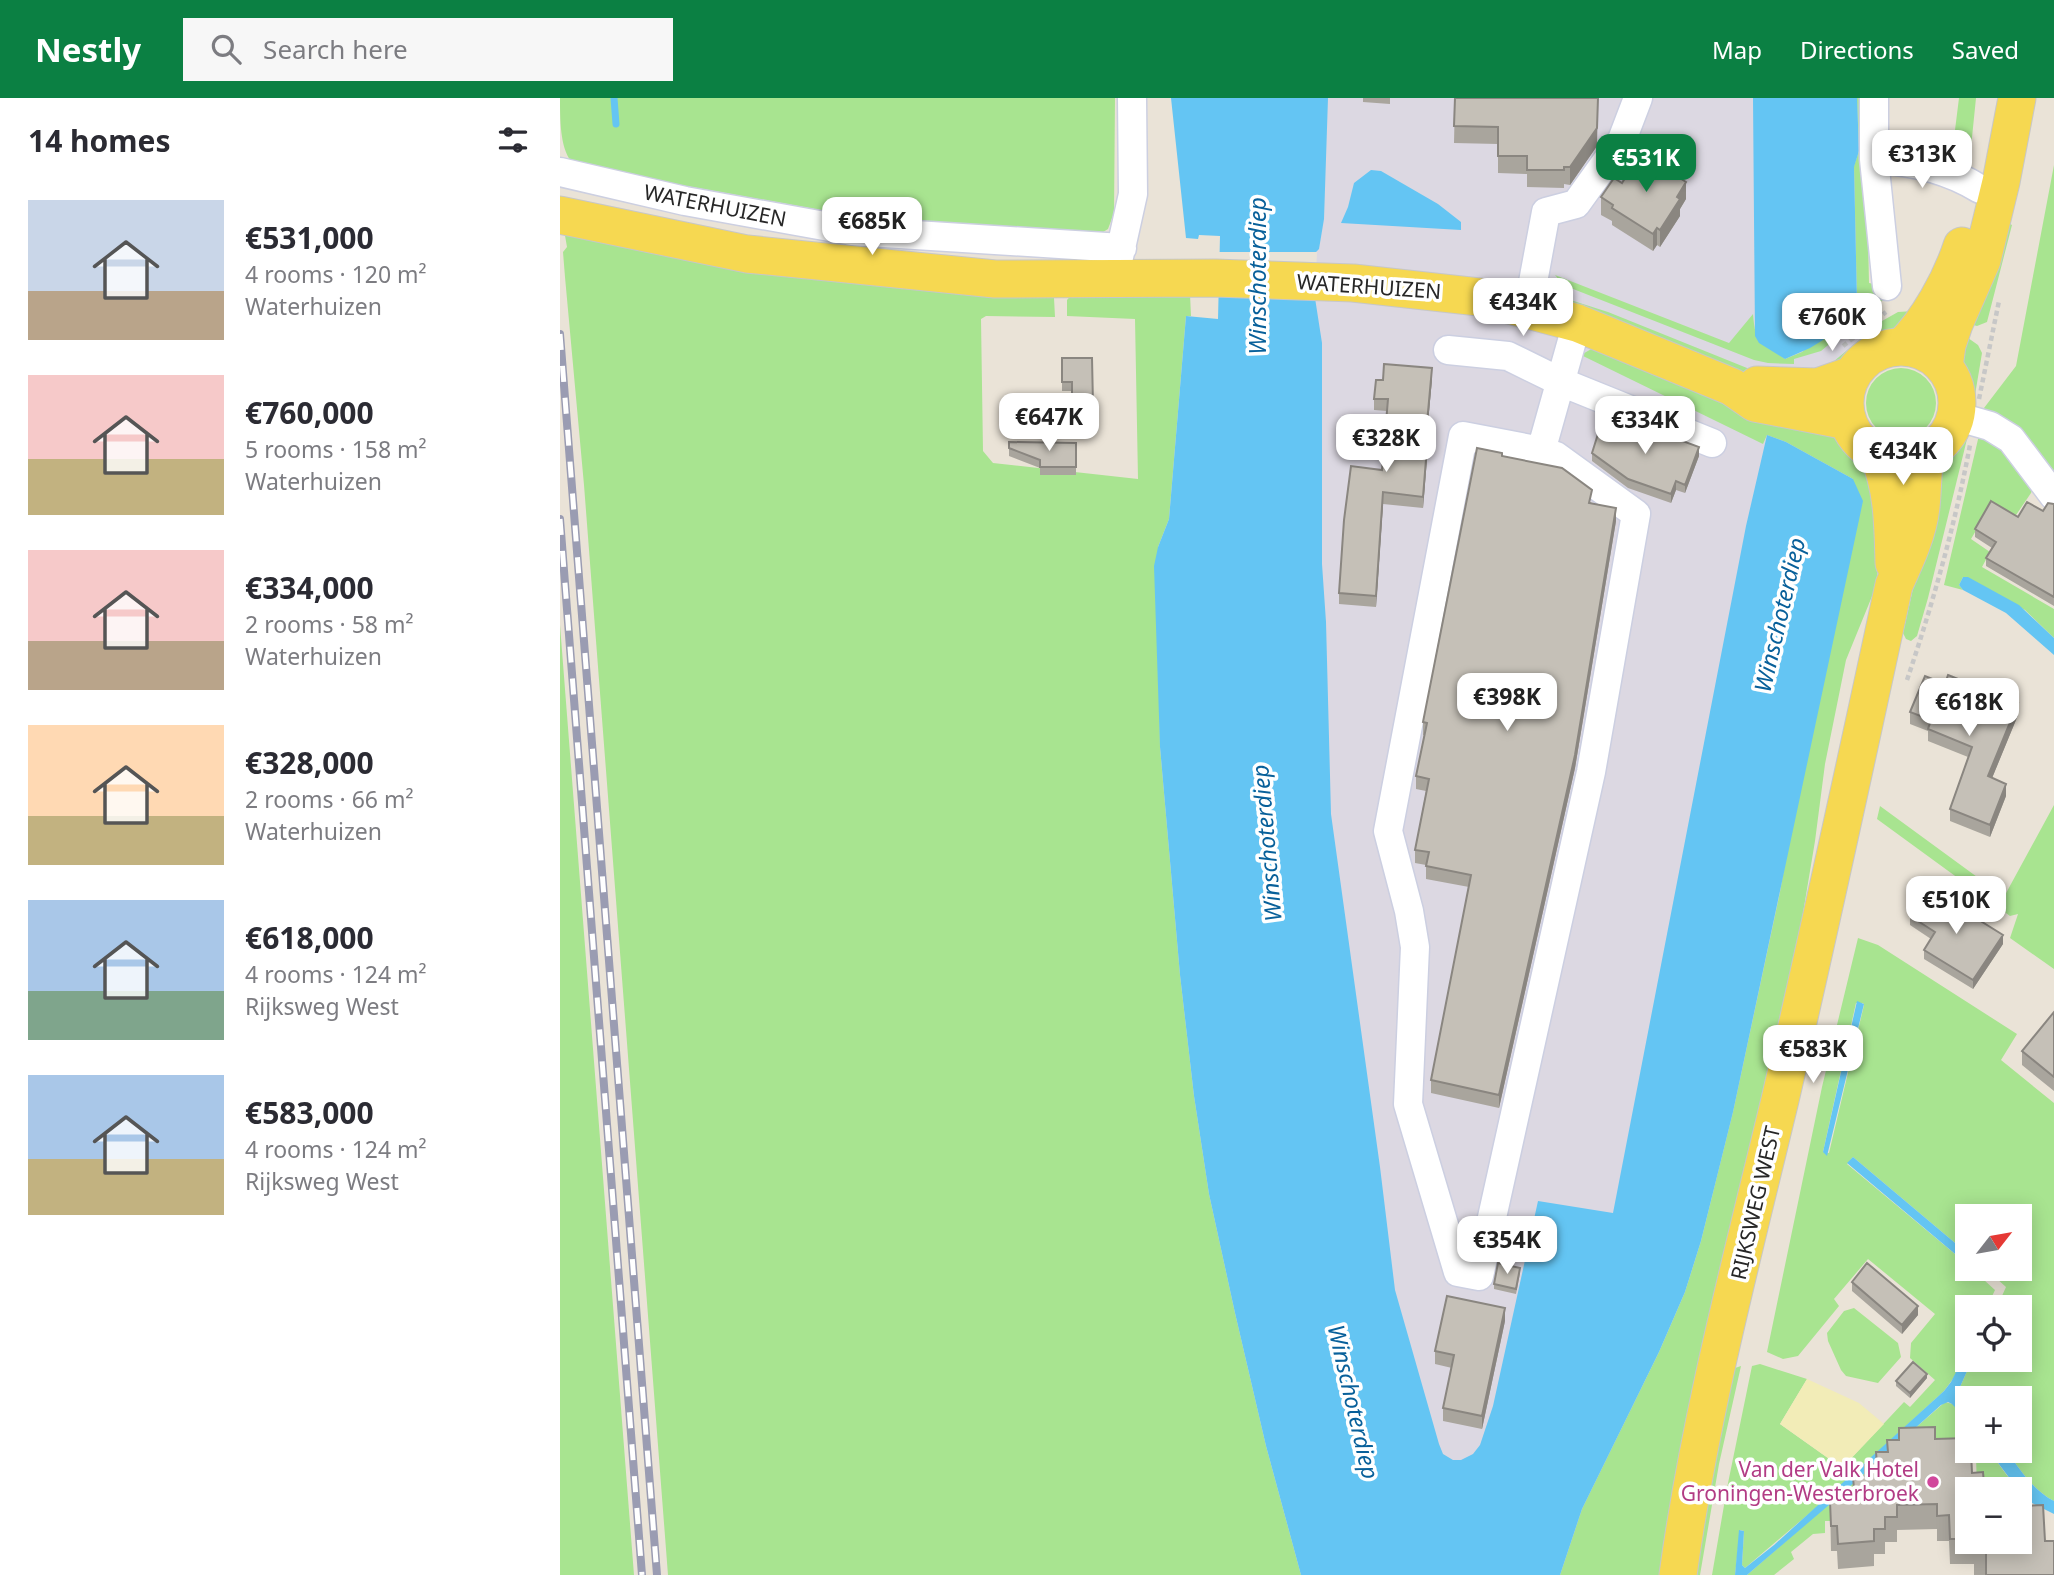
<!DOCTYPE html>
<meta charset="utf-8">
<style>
:root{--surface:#fff;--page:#f7f7f7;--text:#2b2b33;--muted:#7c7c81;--accent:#0b8043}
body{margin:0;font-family:"Noto Sans",sans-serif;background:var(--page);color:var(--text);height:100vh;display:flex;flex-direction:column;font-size:26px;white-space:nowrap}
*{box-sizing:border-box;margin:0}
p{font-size:23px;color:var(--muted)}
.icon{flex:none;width:38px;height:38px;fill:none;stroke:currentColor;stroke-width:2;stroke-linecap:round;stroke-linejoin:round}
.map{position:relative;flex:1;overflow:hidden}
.details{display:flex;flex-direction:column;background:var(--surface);width:560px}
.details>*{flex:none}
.needle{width:46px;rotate:59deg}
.controls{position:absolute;left:1395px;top:1106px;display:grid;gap:14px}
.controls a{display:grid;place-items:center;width:77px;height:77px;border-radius:0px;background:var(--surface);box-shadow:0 4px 18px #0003;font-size:35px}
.price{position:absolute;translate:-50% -60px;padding:0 16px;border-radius:14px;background:#fff;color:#222;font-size:23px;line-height:46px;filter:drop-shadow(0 2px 4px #0008)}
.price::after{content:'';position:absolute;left:50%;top:42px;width:21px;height:16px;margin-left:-10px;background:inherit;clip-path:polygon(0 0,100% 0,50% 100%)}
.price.selected{background:var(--accent);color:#fff}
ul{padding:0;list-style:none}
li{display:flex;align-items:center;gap:21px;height:175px;padding:0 28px}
li span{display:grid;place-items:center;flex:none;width:196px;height:140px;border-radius:0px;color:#555}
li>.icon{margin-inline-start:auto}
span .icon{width:84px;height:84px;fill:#fffc;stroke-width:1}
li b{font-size:30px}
h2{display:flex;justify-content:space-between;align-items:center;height:84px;padding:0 28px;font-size:30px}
header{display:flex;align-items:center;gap:42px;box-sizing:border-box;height:98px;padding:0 35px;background:var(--accent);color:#fff}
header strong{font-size:33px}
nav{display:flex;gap:38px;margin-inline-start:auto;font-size:24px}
.search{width:490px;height:63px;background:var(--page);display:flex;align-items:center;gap:18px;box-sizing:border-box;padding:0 24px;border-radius:0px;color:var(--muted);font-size:26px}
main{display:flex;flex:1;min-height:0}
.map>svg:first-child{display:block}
.industrial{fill:#dcd8e2}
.green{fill:#a8e490;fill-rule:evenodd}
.sand{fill:#f2ecb7}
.water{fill:#64c5f3}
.pier{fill:#eae3d7}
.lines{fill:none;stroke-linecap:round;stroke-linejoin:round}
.stream{stroke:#64c5f3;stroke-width:7}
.minor-casing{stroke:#cccfe1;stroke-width:31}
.major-casing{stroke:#c7c7c7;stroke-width:39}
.path{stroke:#c7c7c7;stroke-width:4.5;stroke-dasharray:5 3.5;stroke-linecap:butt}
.minor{stroke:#fff;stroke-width:28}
.major{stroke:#f6d851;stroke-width:37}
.rail-casing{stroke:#9a9cb2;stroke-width:8}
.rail{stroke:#fff;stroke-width:5;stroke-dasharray:16;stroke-linecap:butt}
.wall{fill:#a9a59d}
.shaded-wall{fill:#8a8680}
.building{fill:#c5c0b7;stroke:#8a8680;stroke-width:2}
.hotel-dot{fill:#d1479c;stroke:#fff;stroke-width:2.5}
.labels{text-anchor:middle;stroke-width:7;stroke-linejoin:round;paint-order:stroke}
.street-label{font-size:21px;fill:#272727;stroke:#fff}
.hotel-label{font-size:21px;fill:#b23c85;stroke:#fff;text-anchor:end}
.water-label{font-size:23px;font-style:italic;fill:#08609a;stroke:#fff}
</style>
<header>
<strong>Nestly</strong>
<div class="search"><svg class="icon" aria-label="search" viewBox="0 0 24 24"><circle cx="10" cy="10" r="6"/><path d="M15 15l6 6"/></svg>Search here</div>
<nav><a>Map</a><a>Directions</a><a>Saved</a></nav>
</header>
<main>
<section class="details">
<h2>14 homes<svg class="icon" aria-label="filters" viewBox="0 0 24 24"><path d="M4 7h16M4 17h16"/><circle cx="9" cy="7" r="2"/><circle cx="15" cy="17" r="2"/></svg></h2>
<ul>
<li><span style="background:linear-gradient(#c9d6e8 65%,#b9a48a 0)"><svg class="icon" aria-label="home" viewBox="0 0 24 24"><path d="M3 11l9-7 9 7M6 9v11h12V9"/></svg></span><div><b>€531,000</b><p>4 rooms · 120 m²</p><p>Waterhuizen</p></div></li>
<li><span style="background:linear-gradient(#f6c9c9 60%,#c2b280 0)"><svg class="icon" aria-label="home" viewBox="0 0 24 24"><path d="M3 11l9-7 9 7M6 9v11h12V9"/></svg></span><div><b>€760,000</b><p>5 rooms · 158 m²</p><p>Waterhuizen</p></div></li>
<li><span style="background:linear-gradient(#f6c9c9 65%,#b9a48a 0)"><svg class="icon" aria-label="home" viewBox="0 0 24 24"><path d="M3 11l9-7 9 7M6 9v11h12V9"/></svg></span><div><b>€334,000</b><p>2 rooms · 58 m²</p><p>Waterhuizen</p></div></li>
<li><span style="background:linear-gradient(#ffd9b3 65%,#c2b280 0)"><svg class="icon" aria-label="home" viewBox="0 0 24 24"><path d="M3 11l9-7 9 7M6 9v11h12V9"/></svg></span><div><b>€328,000</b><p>2 rooms · 66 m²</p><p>Waterhuizen</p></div></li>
<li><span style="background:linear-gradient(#a9c7e8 65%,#7fa58c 0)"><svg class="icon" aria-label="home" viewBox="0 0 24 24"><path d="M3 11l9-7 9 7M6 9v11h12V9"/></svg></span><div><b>€618,000</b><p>4 rooms · 124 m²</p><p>Rijksweg West</p></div></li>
<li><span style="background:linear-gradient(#a9c7e8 60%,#c2b280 0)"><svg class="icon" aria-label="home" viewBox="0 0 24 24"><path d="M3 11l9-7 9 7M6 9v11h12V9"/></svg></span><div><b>€583,000</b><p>4 rooms · 124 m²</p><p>Rijksweg West</p></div></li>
</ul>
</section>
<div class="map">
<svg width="1494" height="1477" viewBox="0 0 1494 1477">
<rect width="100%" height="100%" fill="#eae3d7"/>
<path class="industrial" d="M 721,0 L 1302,0 L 1308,243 L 1287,261 L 1271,296 L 1279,339 L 1307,365 L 1190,994 L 1013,1477 L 862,1477 L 790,1231 Z"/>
<path class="green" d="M 0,0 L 555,0 L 554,115 L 548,131 L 535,139 L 349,128 L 104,84 L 11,63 C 0,49 0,21 0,0 Z
M 1297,0 L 1305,0 L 1309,185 L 1323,188 L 1325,201 L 1303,215 L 1304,217 L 1261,253 L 1234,261 L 1234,266 L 1208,265 L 1194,262 L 1003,187 L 995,177 L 1169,245 L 1193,216 C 1196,251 1201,242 1225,261 L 1242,254 L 1288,217 L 1297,204 L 1294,68 L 1299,53 Z
M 1399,0 L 1416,0 L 1410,59 L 1408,67 L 1402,66 L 1400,73 L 1376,61 L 1385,35 L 1395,32 Z
M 1494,67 L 1494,385 L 1427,318 L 1424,310 L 1456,268 Z
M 1448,125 L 1452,127 L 1427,224 L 1417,228 L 1403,224 Z
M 3,126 L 489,192 L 494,200 L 495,219 L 426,218 L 421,221 L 423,353 L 433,365 L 578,381 L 575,221 L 507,218 L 507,202 L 515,193 L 630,196 L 631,218 L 626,218 L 609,421 L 598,449 L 600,649 L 620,877 L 634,998 L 649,1096 L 675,1215 L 706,1348 L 741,1477 L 108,1477 L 24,387 L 5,179 L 3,154 L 7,149 Z
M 1001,199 L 1048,214 L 1197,274 L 1260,271 L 1273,264 L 1322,223 L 1338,214 L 1354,213 L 1336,233 L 1308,243 L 1274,271 L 1196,279 L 1161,269 L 1011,208 Z
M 1401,235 L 1418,247 L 1422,255 L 1413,309 L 1410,309 L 1407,291 L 1399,269 Z
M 1033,250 L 1279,339 L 1313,372 L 1321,453 L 1315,491 L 1286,562 L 1265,666 L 1255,743 L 1227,911 L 1104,1477 L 1000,1477 L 1022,1411 L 1099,1254 L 1125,1194 L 1141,1143 L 1173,1014 L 1220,794 L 1293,381 L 1226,344 L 1207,337 L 1203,346 L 1021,257 Z
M1306 305a35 35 0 1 1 70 0a35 35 0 1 1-70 0Z
M 1401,336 L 1408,337 L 1368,500 L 1357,538 L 1351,543 L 1346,541 L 1343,535 L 1365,437 L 1374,371 Z
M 1419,337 L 1433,339 L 1474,387 L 1471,395 L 1454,420 L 1431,407 L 1411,441 L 1430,454 L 1422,469 L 1494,511 L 1494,540 L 1465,512 L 1403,479 L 1399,487 L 1403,492 L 1384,487 Z
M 0,527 L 74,1477 L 0,1477 Z
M 1494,707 L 1494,871 L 1450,840 L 1458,816 L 1450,818 L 1317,721 L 1320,708 L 1439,795 L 1445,797 Z
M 1298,840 L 1318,847 L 1457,936 L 1441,962 L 1494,1005 L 1494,1403 C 1474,1393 1459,1371 1447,1353 L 1460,1353 L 1460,1300 L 1407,1300 L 1407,1304 L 1400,1289 L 1412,1262 L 1460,1262 L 1460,1209 L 1437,1209 L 1446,1189 L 1426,1171 L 1460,1171 L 1460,1118 L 1407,1118 L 1407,1155 L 1293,1059 L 1287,1066 L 1407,1166 L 1407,1171 L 1412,1171 L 1435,1192 L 1427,1209 L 1407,1209 C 1407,1245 1408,1264 1384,1293 L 1264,1403 L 1185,1470 L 1182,1467 L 1184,1433 L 1180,1432 L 1175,1477 L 1152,1477 L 1167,1390 L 1192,1268 L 1200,1266 L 1247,1281 L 1220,1326 L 1282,1370 L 1344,1304 L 1350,1309 L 1375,1282 L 1350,1260 L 1351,1245 L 1375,1216 L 1308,1161 L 1274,1201 L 1279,1208 L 1238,1258 L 1223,1261 L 1207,1254 L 1262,989 ZM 1296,905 L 1303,905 L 1304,907 L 1269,1055 L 1263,1054 Z
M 1294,1210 L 1338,1245 L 1341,1259 L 1318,1285 L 1286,1278 L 1281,1272 L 1268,1243 L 1267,1235 L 1284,1213 Z
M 1181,1268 L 1159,1366 L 1140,1477 L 1130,1477 L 1133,1452 L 1175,1270 Z
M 1385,1304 L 1393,1306 L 1407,1322 L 1407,1353 L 1429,1353 L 1457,1391 L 1417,1391 L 1416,1359 L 1380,1360 L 1277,1423 L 1265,1423 L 1265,1435 L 1253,1436 L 1231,1454 L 1234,1461 L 1214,1477 L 1187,1477 Z"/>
<path class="sand" d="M 1247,1281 L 1299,1305 L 1324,1326 L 1282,1370 L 1220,1326 Z"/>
<path class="water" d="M 611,0 L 768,0 L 764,121 L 759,151 L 756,154 L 755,200 L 762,245 L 762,466 L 766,524 L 771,716 L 820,1069 L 835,1192 L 879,1346 L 883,1356 L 893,1362 L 901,1362 L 913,1356 L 920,1347 L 933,1308 L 978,1103 L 1053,1115 L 1186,428 L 1207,337 L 1226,344 L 1293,381 L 1303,403 L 1173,1014 L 1141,1143 L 1125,1194 L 1099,1254 L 1022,1411 L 1000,1477 L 741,1477 L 706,1348 L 675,1215 L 649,1096 L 634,998 L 620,877 L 600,649 L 594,468 L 598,449 L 609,421 L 626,218 L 658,221 L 660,138 L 639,137 L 638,141 L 626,140 Z
M 1193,0 L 1297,0 L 1299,53 L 1294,69 L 1297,204 L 1281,226 L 1263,242 L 1250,250 L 1225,261 L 1199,245 L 1195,238 Z
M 811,72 L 821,73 L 878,106 L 901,124 L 901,132 L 781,125 L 788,109 L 794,85 Z
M 1403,479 L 1408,479 L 1459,507 L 1494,540 L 1494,557 L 1446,515 L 1403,492 L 1399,487 Z
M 1297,903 L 1304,906 L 1267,1058 L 1263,1054 Z
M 1293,1059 L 1407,1155 L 1407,1166 L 1287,1065 Z
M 1407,1252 L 1407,1262 L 1412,1262 L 1400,1289 L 1407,1304 L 1407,1322 L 1392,1306 L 1388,1304 L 1381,1307 L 1269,1407 L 1187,1477 L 1175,1477 L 1179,1432 L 1184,1433 L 1182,1467 L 1185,1470 L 1214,1447 L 1384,1293 L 1391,1284 Z
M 1429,1353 L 1447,1353 C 1459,1371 1474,1393 1494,1403 L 1494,1416 L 1470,1404 L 1460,1394 Z"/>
<path class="pier" d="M 656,154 L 757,154 L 755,201 L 655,197 Z"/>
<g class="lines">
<path class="stream" d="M 54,0 L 56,26"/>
<g class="minor-casing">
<path id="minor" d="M 1314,0 L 1314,61 L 1327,188
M 1314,61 C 1352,63 1388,71 1420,91
M 0,74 L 125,103 L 292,133 L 562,150
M 557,168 L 573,96 L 572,0
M 968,211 L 986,114 L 1016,106 L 1062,42 L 1078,0
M 888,252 L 948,258 L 1001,284 L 1152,345
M 1395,318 L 1430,328 L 1451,341 L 1494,398
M 981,353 L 996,358 L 1076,416 L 1031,674 L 919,1178 L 898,1174 L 848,1006 L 855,849 L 849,813 L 828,733 L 903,338 L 981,353 L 1017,225"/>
</g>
<g class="major-casing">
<path id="major" d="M 0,117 L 187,156 L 435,181 L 655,180 L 793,185 L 919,199 L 1017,225 L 1172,289 L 1195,305 L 1288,323
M 1342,249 C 1368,224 1391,182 1402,148
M1285 305a56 56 0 1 1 112 0a56 56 0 1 1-112 0Z
M 1384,269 L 1387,247 L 1394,226 L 1422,162 L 1441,84 L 1457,0
M 1197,287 L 1258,289 L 1292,277
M 1318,356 C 1333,391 1333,428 1334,465
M 1118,1477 C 1140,1317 1182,1160 1220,1002 C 1260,831 1297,659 1334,487 C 1345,463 1358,436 1361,409 C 1363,391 1362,373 1366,355"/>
</g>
<path class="path" d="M 1283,248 L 1326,214
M 1419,301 L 1439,203
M 1347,582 C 1373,505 1395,427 1410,347"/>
<use href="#minor" class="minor"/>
<use href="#major" class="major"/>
<g class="rail-casing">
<path id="rail" d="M 0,236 L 97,1477
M 0,421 L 82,1477"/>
</g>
<use href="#rail" class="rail"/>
</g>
<path class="wall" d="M 803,0 L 830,0 L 830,6 L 803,4 Z
M 895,0 L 1037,48 L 1010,87 L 1004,86 L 1004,90 L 967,89 L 967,76 L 938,75 L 938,46 L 894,45 Z
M 1062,85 L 1126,101 L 1120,111 L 1120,118 L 1100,149 L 1097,147 L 1093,153 L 1052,127 L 1052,123 L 1041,117 L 1041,99 Z
M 502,260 L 532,260 L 533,315 L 512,315 L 512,293 L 502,293 Z
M 872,281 L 867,336 L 868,348 L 863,410 L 823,406 L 816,509 L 779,506 L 779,495 L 822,372 L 827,313 L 814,312 L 814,301 Z
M 449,344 L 516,345 L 516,377 L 480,377 L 480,370 L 449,358 Z
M 1032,355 L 1139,358 L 1125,395 L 1116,392 L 1111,405 L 1068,390 L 1032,363 Z
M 942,358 L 1032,405 L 1056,423 L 1015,670 L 939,1010 L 871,995 L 871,982 L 909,789 L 866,781 L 866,767 L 855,765 L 855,752 L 866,693 L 856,691 L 856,678 L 864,637 L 863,637 L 863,624 Z
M 1494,406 L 1494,508 L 1426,468 L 1426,460 L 1432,450 L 1415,439 L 1415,431 L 1458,419 L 1483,413 Z
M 1350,614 L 1458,617 L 1432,680 L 1446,698 L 1430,739 L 1390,723 L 1390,711 L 1408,659 L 1368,643 L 1368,633 L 1350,626 Z
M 1388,808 L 1443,846 L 1413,891 L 1364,861 L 1364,852 L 1371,841 L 1350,827 L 1350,818 Z
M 1494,914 L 1494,993 L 1462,967 L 1462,953 Z
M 960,1175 L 956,1196 L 934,1191 L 934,1186 Z
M 1292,1184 L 1358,1217 L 1342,1236 L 1292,1193 Z
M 945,1223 L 922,1331 L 883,1323 L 883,1310 L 892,1270 L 875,1266 L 875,1253 Z
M 1367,1280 L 1350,1300 L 1336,1288 L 1336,1283 Z
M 1375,1341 L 1407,1391 L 1407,1444 L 1485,1443 L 1494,1477 L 1414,1477 L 1414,1466 L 1390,1466 L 1389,1443 L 1377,1443 L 1377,1431 L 1337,1432 L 1337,1444 L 1325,1444 L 1325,1456 L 1314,1456 L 1314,1468 L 1278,1471 L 1277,1453 L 1271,1453 L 1270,1403 L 1282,1403 L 1327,1354 Z"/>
<path class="shaded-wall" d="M 1038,0 L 1037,48 L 1010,87 L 1010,69 Z
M 1126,84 L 1126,101 L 1120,111 L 1120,118 L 1100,149 L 1100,132 L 1117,99 Z
M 1097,130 L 1097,147 L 1093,153 L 1093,136 Z
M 872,270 L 872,281 L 866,347 L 866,336 Z
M 868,336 L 868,348 L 863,410 L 863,399 Z
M 1139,349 L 1139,358 L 1125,395 L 1125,387 Z
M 1116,383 L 1116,392 L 1111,405 L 1111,396 Z
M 823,394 L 823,406 L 816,509 L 816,498 Z
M 1056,410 L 1056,423 L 1015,670 L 939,1010 L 939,997 Z
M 1458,605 L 1458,617 L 1428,690 L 1428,678 Z
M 1446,686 L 1446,698 L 1430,739 L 1430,727 Z
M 1443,837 L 1443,846 L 1413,891 L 1413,882 Z
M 1358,1208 L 1358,1217 L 1342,1236 L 1342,1227 Z
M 945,1210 L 945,1223 L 922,1331 L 922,1318 Z
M 1367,1276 L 1367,1280 L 1350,1300 L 1350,1295 Z"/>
<path class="building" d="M 895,0 L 1038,0 L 1037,30 L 1010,69 L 1004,69 L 1004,72 L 967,72 L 967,58 L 938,58 L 938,29 L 894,28 Z
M 1080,55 L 1126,84 L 1117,99 L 1120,101 L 1100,132 L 1097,130 L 1093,136 L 1052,110 L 1053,107 L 1041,99 L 1054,80 L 1062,85 Z
M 502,260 L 532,260 L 533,306 L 512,306 L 512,284 L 502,284 Z
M 824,266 L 872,270 L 866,336 L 868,336 L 863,399 L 823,394 L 816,498 L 779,495 L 784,422 L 791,368 L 822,372 L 828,301 L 814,301 L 816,282 L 823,282 Z
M 1043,320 L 1099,340 L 1101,335 L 1139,349 L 1125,387 L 1116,383 L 1111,396 L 1068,381 L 1032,355 Z
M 449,344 L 516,345 L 516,369 L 480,369 L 480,362 L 449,350 Z
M 917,350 L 942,355 L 942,358 L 1002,370 L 1032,392 L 1029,405 L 1056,410 L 1015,657 L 939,997 L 871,982 L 911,777 L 866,768 L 869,754 L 855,752 L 869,681 L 856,678 L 867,625 L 863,624 Z
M 1431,403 L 1458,419 L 1467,404 L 1483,413 L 1488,405 L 1494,406 L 1494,499 L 1426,460 L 1436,444 L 1415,431 Z
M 1388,577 L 1458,605 L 1428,678 L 1446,686 L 1430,727 L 1390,711 L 1412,649 L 1368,631 L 1371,622 L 1350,614 L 1365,578 L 1385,586 Z
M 1365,794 L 1388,808 L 1390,804 L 1443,837 L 1413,882 L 1364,852 L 1375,834 L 1350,818 Z
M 1494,914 L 1494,979 L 1462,953 Z
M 938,1165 L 960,1170 L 956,1191 L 934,1186 Z
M 1307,1165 L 1358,1208 L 1342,1227 L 1292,1184 Z
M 887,1198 L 945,1210 L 922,1318 L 883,1310 L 894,1257 L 875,1253 Z
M 1353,1264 L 1367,1276 L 1350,1295 L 1336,1283 Z
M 1375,1329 L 1375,1341 L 1407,1340 L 1407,1353 L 1411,1353 L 1412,1375 L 1423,1374 L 1424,1386 L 1436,1386 L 1436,1391 L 1407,1391 L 1407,1441 L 1390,1441 L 1389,1417 L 1377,1418 L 1377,1406 L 1337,1407 L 1337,1419 L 1325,1419 L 1325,1431 L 1314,1431 L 1314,1443 L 1278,1446 L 1277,1428 L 1271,1428 L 1270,1403 L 1282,1403 L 1282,1391 L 1294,1391 L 1293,1379 L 1305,1378 L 1305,1367 L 1317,1366 L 1316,1354 L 1328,1354 L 1327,1342 L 1339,1342 L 1339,1330 Z
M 1483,1407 L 1485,1443 L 1494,1443 L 1494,1477 L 1426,1477 L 1426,1452 L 1414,1452 L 1414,1444 L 1460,1444 L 1460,1408 Z"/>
<circle class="hotel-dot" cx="1373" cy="1384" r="7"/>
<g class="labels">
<g class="street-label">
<text transform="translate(155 108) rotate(11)" y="7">WATERHUIZEN</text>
<text transform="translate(809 189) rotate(4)" y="7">WATERHUIZEN</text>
<text transform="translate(1196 1105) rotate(-77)" y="7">RIJKSWEG WEST</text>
</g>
<g class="hotel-label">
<text x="1359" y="1379">Van der Valk Hotel<tspan x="1359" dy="24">Groningen-Westerbroek</tspan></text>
</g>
<g class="water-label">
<text transform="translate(698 178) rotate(-90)" y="8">Winschoterdiep</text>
<text transform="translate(1220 517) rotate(-77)" y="8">Winschoterdiep</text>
<text transform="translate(707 745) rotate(-95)" y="8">Winschoterdiep</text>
<text transform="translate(793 1304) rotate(77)" y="8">Winschoterdiep</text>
</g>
</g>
</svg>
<div class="controls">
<a><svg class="needle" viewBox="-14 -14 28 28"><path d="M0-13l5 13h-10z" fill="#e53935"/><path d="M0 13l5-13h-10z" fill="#7c7c81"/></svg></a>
<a><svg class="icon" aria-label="locate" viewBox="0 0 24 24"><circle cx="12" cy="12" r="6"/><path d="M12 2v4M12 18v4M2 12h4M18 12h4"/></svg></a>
<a>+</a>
<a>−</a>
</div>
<b class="price" style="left:1362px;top:92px">€313K</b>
<b class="price selected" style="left:1086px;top:96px">€531K</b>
<b class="price" style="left:312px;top:159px">€685K</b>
<b class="price" style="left:963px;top:240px">€434K</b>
<b class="price" style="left:1272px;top:255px">€760K</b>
<b class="price" style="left:489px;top:355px">€647K</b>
<b class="price" style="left:1085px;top:358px">€334K</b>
<b class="price" style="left:826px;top:376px">€328K</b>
<b class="price" style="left:1343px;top:389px">€434K</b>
<b class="price" style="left:947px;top:635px">€398K</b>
<b class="price" style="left:1409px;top:640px">€618K</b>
<b class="price" style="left:1396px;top:838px">€510K</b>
<b class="price" style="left:1253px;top:987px">€583K</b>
<b class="price" style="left:947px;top:1178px">€354K</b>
</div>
</main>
